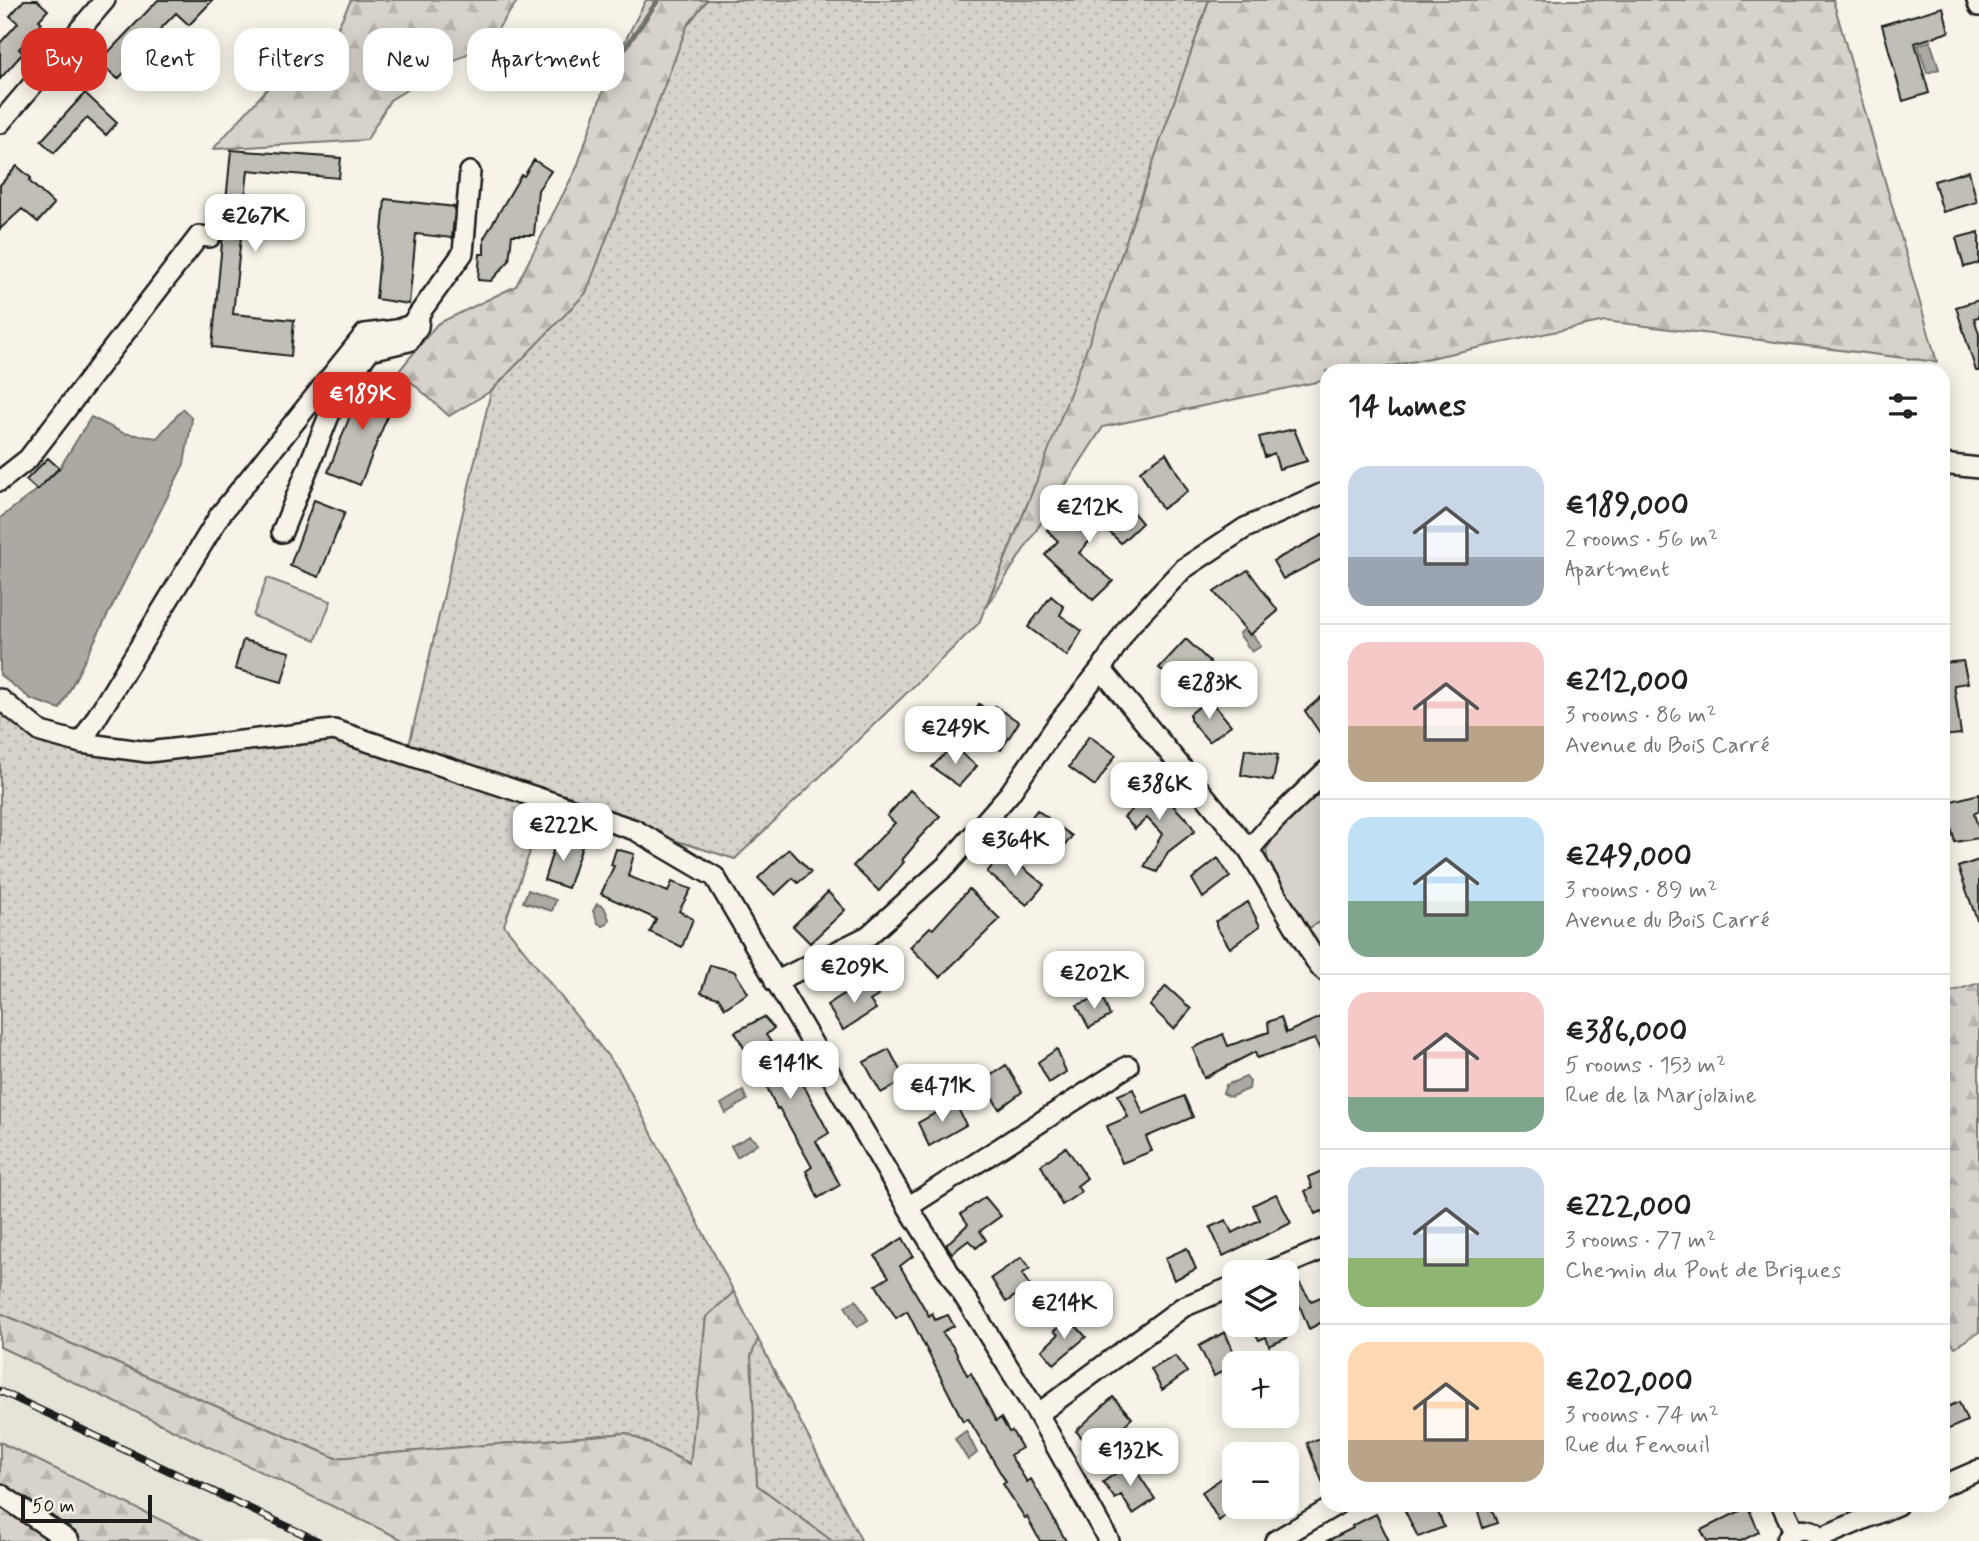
<!DOCTYPE html>
<meta charset="utf-8">
<style>
:root{--surface:#fff;--page:#f2f2f2;--text:#222;--muted:#767676;--line:#e0e0e0;--accent:#d93025}
body{margin:0;font-family:Mynerve,sans-serif;background:var(--page);color:var(--text);height:100vh;display:flex;flex-direction:column;font-size:26px;white-space:nowrap}
*{box-sizing:border-box;margin:0}
p{font-size:23px;color:var(--muted)}
.icon{flex:none;width:38px;height:38px;fill:none;stroke:currentColor;stroke-width:2;stroke-linecap:round;stroke-linejoin:round}
.map{position:relative;flex:1;overflow:hidden}
.details{position:absolute;left:1320px;top:364px;width:630px;height:1148px;display:flex;flex-direction:column;background:var(--surface);border-radius:21px;box-shadow:0 4px 18px #0003}
.details>*{flex:none}
.banner{position:absolute;left:21px;top:28px;width:665px;height:63px;display:flex;gap:14px}
.buttons{position:absolute;left:1222px;top:1260px;display:grid;gap:14px}
.buttons a{display:grid;place-items:center;width:77px;height:77px;border-radius:14px;background:var(--surface);box-shadow:0 4px 18px #0003;font-size:35px}
.scale{position:absolute;left:21px;bottom:18px;width:131px;box-sizing:border-box;padding-left:7px;border:4px solid #1c1c1c;border-top:0;font-size:19px;line-height:24px;white-space:nowrap;color:#1c1c1c;-webkit-text-stroke:5px #f7f3e8;paint-order:stroke}
.price{position:absolute;translate:-50% -60px;padding:0 16px;border-radius:14px;background:#fff;color:#222;font-size:23px;line-height:46px;filter:drop-shadow(0 2px 4px #0008)}
.price::after{content:'';position:absolute;left:50%;top:42px;width:21px;height:16px;margin-left:-10px;background:inherit;clip-path:polygon(0 0,100% 0,50% 100%)}
.price.active{background:var(--accent);color:#fff}
ul{padding:0;list-style:none}
li{display:flex;align-items:center;gap:21px;height:175px;padding:0 28px}
li+li{border-top:2px solid var(--line)}
li span{display:grid;place-items:center;flex:none;width:196px;height:140px;border-radius:21px;color:#555}
li>.icon{margin-inline-start:auto}
span .icon{width:84px;height:84px;fill:#fffc;stroke-width:1}
li b{font-size:30px}
h2{display:flex;justify-content:space-between;align-items:center;height:84px;padding:0 28px;font-size:30px}
.chip{padding:0 24px;border-radius:21px;background:var(--surface);box-shadow:0 4px 18px #0003;font-size:24px;line-height:63px}
.chip.active{background:var(--accent);color:#fff}
.map>svg:first-child{display:block}
.built{fill:#e6e3d9}
.grass{fill:url(#grass-dots);stroke:#7a7874;stroke-width:2}
.forest{fill:url(#forest-firs);stroke:#7a7874;stroke-width:2}
.green{fill:#d7d3cb;stroke:#7a7874;stroke-width:2}
.water{fill:#aca9a2;stroke:#72716c;stroke-width:2}
.lines{fill:none;stroke-linecap:round;stroke-linejoin:round}
.stream{stroke:#72716c;stroke-width:5}
.building{fill:#c0beb5;stroke:#1c1c1c;stroke-width:2}
.minor-casing{stroke:#1c1c1c;stroke-width:24}
.minor{stroke:#f7f3e8;stroke-width:19}
.rail-casing{stroke:#1c1c1c;stroke-width:8}
.rail{stroke:#f7f3e8;stroke-width:5;stroke-dasharray:16;stroke-linecap:butt}
</style>
<div class="map">
<svg width="1979" height="1541" viewBox="0 0 1979 1541">
<defs>
<pattern id="grass-dots" width="8" height="8" patternUnits="userSpaceOnUse" patternTransform="scale(1.75)"><rect width="8" height="8" fill="#d7d3cb"/><path d="M2 2h.1M6 6h.1" fill="none" stroke="#b8b5ae" stroke-width="1.8" stroke-linecap="round"/></pattern>
<pattern id="forest-firs" width="22" height="20" patternUnits="userSpaceOnUse" patternTransform="scale(1.75)"><rect width="22" height="20" fill="#d7d3cb"/><path d="M5 1l3.5 6h-7zM16 11l3.5 6h-7z" fill="#b8b5ae"/></pattern>
</defs>
<rect width="100%" height="100%" fill="#f7f3e8"/>
<filter id="ink" filterUnits="userSpaceOnUse"><feTurbulence type="fractalNoise" baseFrequency=".0143" numOctaves="2"/><feDisplacementMap in="SourceGraphic" scale="14" xChannelSelector="R" yChannelSelector="G"/><feConvolveMatrix kernelMatrix="1 2 1 2 8 2 1 2 1" color-interpolation-filters="sRGB"/></filter>
<g filter="url(#ink)">
<path class="built" d="M 0,1347 L 405,1541 L 204,1541 L 0,1442 Z"/>
<path class="grass" d="M 707,0 L 1209,0 L 1083,367 L 979,623 L 735,859 L 548,801 L 504,925 L 619,1070 L 734,1292 L 706,1317 L 691,1464 L 627,1433 L 336,1458 L 0,1313 L 0,699 L 41,732 L 148,752 L 334,730 L 407,754 L 491,391 L 586,292 L 687,26 Z
M 758,1339 L 861,1540 L 832,1541 L 757,1485 L 750,1347 Z"/>
<path class="forest" d="M 351,0 L 518,0 L 490,40 L 390,100 L 367,140 L 213,149 L 277,78 L 314,76 Z
M 646,0 L 707,0 L 687,26 L 586,293 L 491,391 L 449,416 L 399,371 L 437,324 L 516,286 L 577,167 L 610,70 Z
M 1209,0 L 1833,0 L 1937,362 L 1605,321 L 1368,371 L 1326,371 L 1326,380 L 1103,427 L 986,608 L 1043,465 L 1114,276 Z
M 1979,983 L 1979,1332 L 1955,1347 L 1942,1330 L 1943,994 Z
M 734,1292 L 758,1339 L 751,1356 L 757,1485 L 832,1541 L 405,1541 L 0,1347 L 0,1313 L 336,1458 L 627,1433 L 690,1464 L 706,1317 Z
M 0,1442 L 204,1541 L 0,1541 Z"/>
<path class="green" d="M 267,578 L 331,601 L 316,640 L 253,616 Z
M 1326,784 L 1326,919 L 1307,929 L 1269,866 L 1266,850 L 1281,827 Z"/>
<path class="water" d="M 1930,41 L 1939,69 L 1927,73 L 1918,45 Z
M 183,409 L 192,419 L 184,464 L 60,709 L 31,699 L 0,675 L 0,518 L 37,490 L 59,469 L 91,417 L 123,433 L 157,438 Z
M 1247,627 L 1261,646 L 1252,652 L 1239,634 Z
M 528,890 L 556,900 L 552,911 L 523,902 Z
M 597,904 L 604,907 L 609,919 L 607,924 L 603,926 L 598,923 L 593,911 Z
M 1246,1077 L 1250,1082 L 1249,1089 L 1230,1097 L 1223,1093 L 1226,1085 Z
M 743,1091 L 747,1100 L 726,1113 L 721,1104 Z
M 750,1136 L 758,1143 L 737,1157 L 731,1146 Z
M 856,1300 L 868,1320 L 857,1327 L 845,1306 Z
M 966,1431 L 977,1453 L 968,1460 L 955,1439 Z"/>
<g class="lines">
<path class="stream" d="M 610,70 L 658,0"/>
</g>
<path class="building" d="M 24,0 L 37,0 L 48,10 L 39,20 L 42,23 L 19,49 L 23,53 L 0,79 L 0,43 L 18,23 L 10,16 Z
M 158,0 L 213,0 L 189,25 L 176,13 L 133,57 L 136,60 L 118,79 L 99,62 Z
M 1943,7 L 1949,32 L 1915,43 L 1929,93 L 1903,101 L 1882,25 Z
M 85,93 L 117,123 L 106,135 L 87,118 L 54,153 L 41,141 Z
M 231,150 L 341,158 L 339,178 L 248,170 L 233,314 L 294,320 L 291,356 L 212,347 Z
M 534,160 L 551,171 L 538,190 L 534,235 L 512,235 L 509,261 L 491,281 L 478,280 L 480,254 L 484,254 L 484,238 L 521,175 L 524,176 Z
M 17,166 L 31,178 L 29,181 L 54,204 L 38,222 L 22,209 L 0,229 L 0,185 Z
M 1969,171 L 1977,202 L 1943,212 L 1934,181 Z
M 385,199 L 455,207 L 452,238 L 416,234 L 409,304 L 376,299 Z
M 1979,232 L 1979,263 L 1964,267 L 1956,238 Z
M 1979,300 L 1979,317 L 1974,318 L 1979,334 L 1979,371 L 1976,371 L 1956,307 Z
M 364,380 L 397,392 L 360,485 L 328,472 Z
M 1294,429 L 1307,461 L 1279,469 L 1274,453 L 1265,457 L 1259,437 Z
M 1166,453 L 1188,491 L 1162,509 L 1140,471 Z
M 48,458 L 59,468 L 37,490 L 26,480 Z
M 1120,497 L 1142,523 L 1121,543 L 1103,526 L 1079,553 L 1113,581 L 1093,600 L 1045,555 L 1058,541 L 1047,530 L 1062,513 L 1080,531 Z
M 314,500 L 345,512 L 319,577 L 290,566 Z
M 1326,533 L 1326,557 L 1283,579 L 1273,561 Z
M 1248,570 L 1278,611 L 1250,635 L 1214,592 Z
M 1051,596 L 1064,607 L 1060,615 L 1082,631 L 1067,656 L 1028,627 Z
M 1186,639 L 1210,662 L 1184,690 L 1159,668 Z
M 243,640 L 290,652 L 282,682 L 235,669 Z
M 1963,661 L 1968,683 L 1954,685 L 1961,734 L 1942,736 L 1942,663 Z
M 1326,693 L 1326,742 L 1305,711 Z
M 1209,699 L 1231,725 L 1209,742 L 1190,720 L 1190,714 Z
M 979,704 L 990,712 L 995,706 L 1019,722 L 1001,750 L 964,728 Z
M 1089,736 L 1116,755 L 1095,786 L 1069,767 Z
M 952,746 L 977,766 L 959,786 L 932,767 Z
M 1245,749 L 1278,755 L 1273,781 L 1241,775 Z
M 1151,782 L 1185,818 L 1186,817 L 1195,831 L 1168,852 L 1157,872 L 1144,867 L 1162,834 L 1147,818 L 1135,829 L 1124,817 L 1132,810 L 1127,804 Z
M 910,790 L 940,816 L 917,840 L 918,841 L 902,860 L 904,862 L 879,891 L 853,866 L 895,823 L 887,816 Z
M 1979,794 L 1979,811 L 1974,814 L 1979,830 L 1979,838 L 1955,842 L 1944,803 Z
M 1037,810 L 1072,836 L 1056,857 L 1021,831 Z
M 557,838 L 582,846 L 568,888 L 544,880 Z
M 616,849 L 634,854 L 628,876 L 668,892 L 672,882 L 691,889 L 679,911 L 693,919 L 682,947 L 650,932 L 656,919 L 601,894 L 614,866 L 611,865 Z
M 789,849 L 811,872 L 798,883 L 793,878 L 775,895 L 758,878 Z
M 1004,852 L 1044,885 L 1027,905 L 987,872 Z
M 1218,858 L 1230,877 L 1203,898 L 1192,879 Z
M 1979,860 L 1979,919 L 1977,920 L 1958,867 Z
M 969,889 L 1000,919 L 940,977 L 910,947 L 930,927 L 933,929 Z
M 828,892 L 845,910 L 810,943 L 793,926 Z
M 1248,902 L 1260,926 L 1230,948 L 1216,926 L 1216,921 Z
M 710,965 L 734,971 L 748,993 L 725,1008 L 719,998 L 701,993 Z
M 867,979 L 878,996 L 870,1001 L 876,1009 L 843,1030 L 827,1005 Z
M 1166,986 L 1191,1009 L 1174,1029 L 1150,1006 Z
M 1102,996 L 1110,1016 L 1089,1028 L 1077,1005 Z
M 1322,1016 L 1326,1026 L 1326,1063 L 1315,1039 L 1257,1058 L 1255,1052 L 1204,1078 L 1193,1048 L 1223,1034 L 1228,1046 L 1269,1032 L 1268,1022 L 1281,1017 L 1286,1033 Z
M 764,1017 L 774,1028 L 766,1035 L 785,1062 L 790,1060 L 829,1133 L 816,1141 L 840,1185 L 818,1198 L 806,1171 L 812,1167 L 779,1108 L 777,1109 L 756,1063 L 753,1064 L 735,1032 Z
M 889,1049 L 905,1080 L 881,1093 L 864,1062 Z
M 1057,1049 L 1066,1072 L 1049,1083 L 1038,1062 Z
M 1006,1065 L 1022,1092 L 999,1109 L 983,1081 Z
M 1133,1089 L 1143,1114 L 1184,1096 L 1193,1117 L 1146,1137 L 1152,1151 L 1122,1163 L 1107,1126 L 1128,1117 L 1118,1095 Z
M 955,1102 L 966,1125 L 929,1146 L 918,1123 Z
M 1066,1147 L 1087,1178 L 1077,1186 L 1081,1192 L 1062,1205 L 1041,1165 Z
M 1326,1169 L 1326,1221 L 1322,1211 L 1315,1214 L 1305,1191 L 1312,1188 L 1308,1177 Z
M 1276,1194 L 1291,1223 L 1223,1256 L 1210,1227 L 1226,1220 L 1232,1233 L 1260,1220 L 1253,1205 Z
M 985,1197 L 1001,1216 L 980,1231 L 986,1240 L 976,1248 L 969,1240 L 952,1253 L 946,1245 L 968,1224 L 961,1214 Z
M 903,1238 L 913,1256 L 900,1266 L 929,1316 L 932,1313 L 935,1320 L 948,1315 L 954,1326 L 942,1332 L 954,1348 L 967,1375 L 971,1373 L 996,1421 L 1001,1418 L 1009,1432 L 1012,1431 L 1022,1448 L 1010,1455 L 1027,1482 L 1031,1479 L 1066,1541 L 1040,1541 L 1027,1517 L 1025,1518 L 1003,1484 L 1006,1482 L 968,1418 L 963,1421 L 907,1311 L 896,1318 L 876,1285 L 889,1277 L 875,1256 Z
M 1187,1248 L 1196,1269 L 1174,1280 L 1165,1258 Z
M 1022,1257 L 1030,1268 L 1022,1274 L 1030,1286 L 1006,1302 L 991,1278 Z
M 1295,1276 L 1311,1301 L 1326,1295 L 1326,1320 L 1309,1329 L 1289,1279 Z
M 1069,1318 L 1086,1337 L 1054,1364 L 1042,1350 L 1058,1335 L 1054,1331 Z
M 1251,1325 L 1294,1325 L 1282,1330 L 1287,1338 L 1269,1346 L 1266,1337 L 1259,1340 Z
M 1225,1332 L 1238,1362 L 1214,1376 L 1199,1346 Z
M 1175,1356 L 1187,1372 L 1162,1390 L 1151,1369 Z
M 1113,1397 L 1132,1418 L 1095,1452 L 1076,1431 Z
M 1959,1402 L 1967,1421 L 1942,1432 L 1942,1409 Z
M 1326,1436 L 1326,1491 L 1307,1443 Z
M 1131,1463 L 1155,1499 L 1133,1514 L 1121,1495 L 1115,1499 L 1103,1482 Z
M 1222,1478 L 1234,1494 L 1234,1508 L 1219,1521 L 1202,1492 Z
M 1413,1505 L 1435,1505 L 1444,1527 L 1418,1537 L 1404,1509 Z
M 1476,1505 L 1490,1505 L 1497,1523 L 1483,1528 Z
M 1748,1507 L 1759,1532 L 1741,1541 L 1707,1541 L 1701,1530 Z
M 1376,1514 L 1389,1541 L 1327,1541 L 1353,1528 L 1352,1526 Z"/>
<g class="lines">
<g class="minor-casing">
<path id="minor" d="M 1977,0 L 1979,6
M 0,123 L 105,0
M 1942,464 L 1979,468
M 0,481 L 28,459 L 199,236 L 210,237
M 282,532 L 339,391 L 370,350 L 409,341 L 418,327 L 419,318
M 1101,669 L 1249,850 L 1319,966 L 1326,972
M 0,699 L 41,732 L 81,743 L 148,752 L 334,730 L 635,830 L 715,877 L 908,1207 L 1038,1414 L 1109,1541
M 81,743 L 220,515 L 365,334 L 396,330 L 411,325 L 463,253 L 470,172
M 1249,850 L 1274,821 L 1326,771
M 775,982 L 868,936 L 947,865 L 1010,793 L 1059,722 L 1101,669 L 1129,626 L 1183,569 L 1245,528 L 1326,492
M 908,1207 L 1128,1066
M 1268,1272 L 1326,1248
M 1038,1414 L 1183,1307 L 1234,1286
M 1942,1486 L 1979,1470
M 0,1494 L 69,1541
M 1782,1505 L 1794,1531
M 1820,1538 L 1897,1505
M 1275,1541 L 1336,1505
M 1786,1541 C 1792,1528 1803,1527 1814,1532 L 1821,1541"/>
</g>
<use href="#minor" class="minor"/>
<g class="rail-casing">
<path id="rail" d="M 0,1391 L 318,1541"/>
</g>
<use href="#rail" class="rail"/>
</g>
</g>
</svg>
<div class="buttons">
<a><svg class="icon" aria-label="layers" viewBox="0 0 24 24"><path d="M12 4l9 5-9 5-9-5zM3 14l9 5 9-5"/></svg></a>
<a>+</a>
<a>−</a>
</div>
<div class="scale">50 m</div>
<b class="price" style="left:255px;top:254px">€267K</b>
<b class="price active" style="left:362px;top:432px">€189K</b>
<b class="price" style="left:1089px;top:545px">€212K</b>
<b class="price" style="left:1209px;top:721px">€283K</b>
<b class="price" style="left:955px;top:766px">€249K</b>
<b class="price" style="left:1159px;top:822px">€386K</b>
<b class="price" style="left:563px;top:863px">€222K</b>
<b class="price" style="left:1015px;top:878px">€364K</b>
<b class="price" style="left:854px;top:1005px">€209K</b>
<b class="price" style="left:1094px;top:1011px">€202K</b>
<b class="price" style="left:790px;top:1101px">€141K</b>
<b class="price" style="left:942px;top:1124px">€471K</b>
<b class="price" style="left:1064px;top:1341px">€214K</b>
<b class="price" style="left:1130px;top:1488px">€132K</b>
<div class="banner">
<a class="chip active">Buy</a>
<a class="chip">Rent</a>
<a class="chip">Filters</a>
<a class="chip">New</a>
<a class="chip">Apartment</a>
</div>
<section class="details">
<h2>14 homes<svg class="icon" aria-label="filters" viewBox="0 0 24 24"><path d="M4 7h16M4 17h16"/><circle cx="9" cy="7" r="2"/><circle cx="15" cy="17" r="2"/></svg></h2>
<ul>
<li><span style="background:linear-gradient(#c9d6e8 65%,#9aa5b1 0)"><svg class="icon" aria-label="home" viewBox="0 0 24 24"><path d="M3 11l9-7 9 7M6 9v11h12V9"/></svg></span><div><b>€189,000</b><p>2 rooms · 56 m²</p><p>Apartment</p></div></li>
<li><span style="background:linear-gradient(#f6c9c9 60%,#b9a48a 0)"><svg class="icon" aria-label="home" viewBox="0 0 24 24"><path d="M3 11l9-7 9 7M6 9v11h12V9"/></svg></span><div><b>€212,000</b><p>3 rooms · 86 m²</p><p>Avenue du Bois Carré</p></div></li>
<li><span style="background:linear-gradient(#bfe0f5 60%,#7fa58c 0)"><svg class="icon" aria-label="home" viewBox="0 0 24 24"><path d="M3 11l9-7 9 7M6 9v11h12V9"/></svg></span><div><b>€249,000</b><p>3 rooms · 89 m²</p><p>Avenue du Bois Carré</p></div></li>
<li><span style="background:linear-gradient(#f6c9c9 75%,#7fa58c 0)"><svg class="icon" aria-label="home" viewBox="0 0 24 24"><path d="M3 11l9-7 9 7M6 9v11h12V9"/></svg></span><div><b>€386,000</b><p>5 rooms · 153 m²</p><p>Rue de la Marjolaine</p></div></li>
<li><span style="background:linear-gradient(#c9d6e8 65%,#8fb573 0)"><svg class="icon" aria-label="home" viewBox="0 0 24 24"><path d="M3 11l9-7 9 7M6 9v11h12V9"/></svg></span><div><b>€222,000</b><p>3 rooms · 77 m²</p><p>Chemin du Pont de Briques</p></div></li>
<li><span style="background:linear-gradient(#ffd9b3 70%,#b9a48a 0)"><svg class="icon" aria-label="home" viewBox="0 0 24 24"><path d="M3 11l9-7 9 7M6 9v11h12V9"/></svg></span><div><b>€202,000</b><p>3 rooms · 74 m²</p><p>Rue du Fenouil</p></div></li>
</ul>
</section>
</div>
